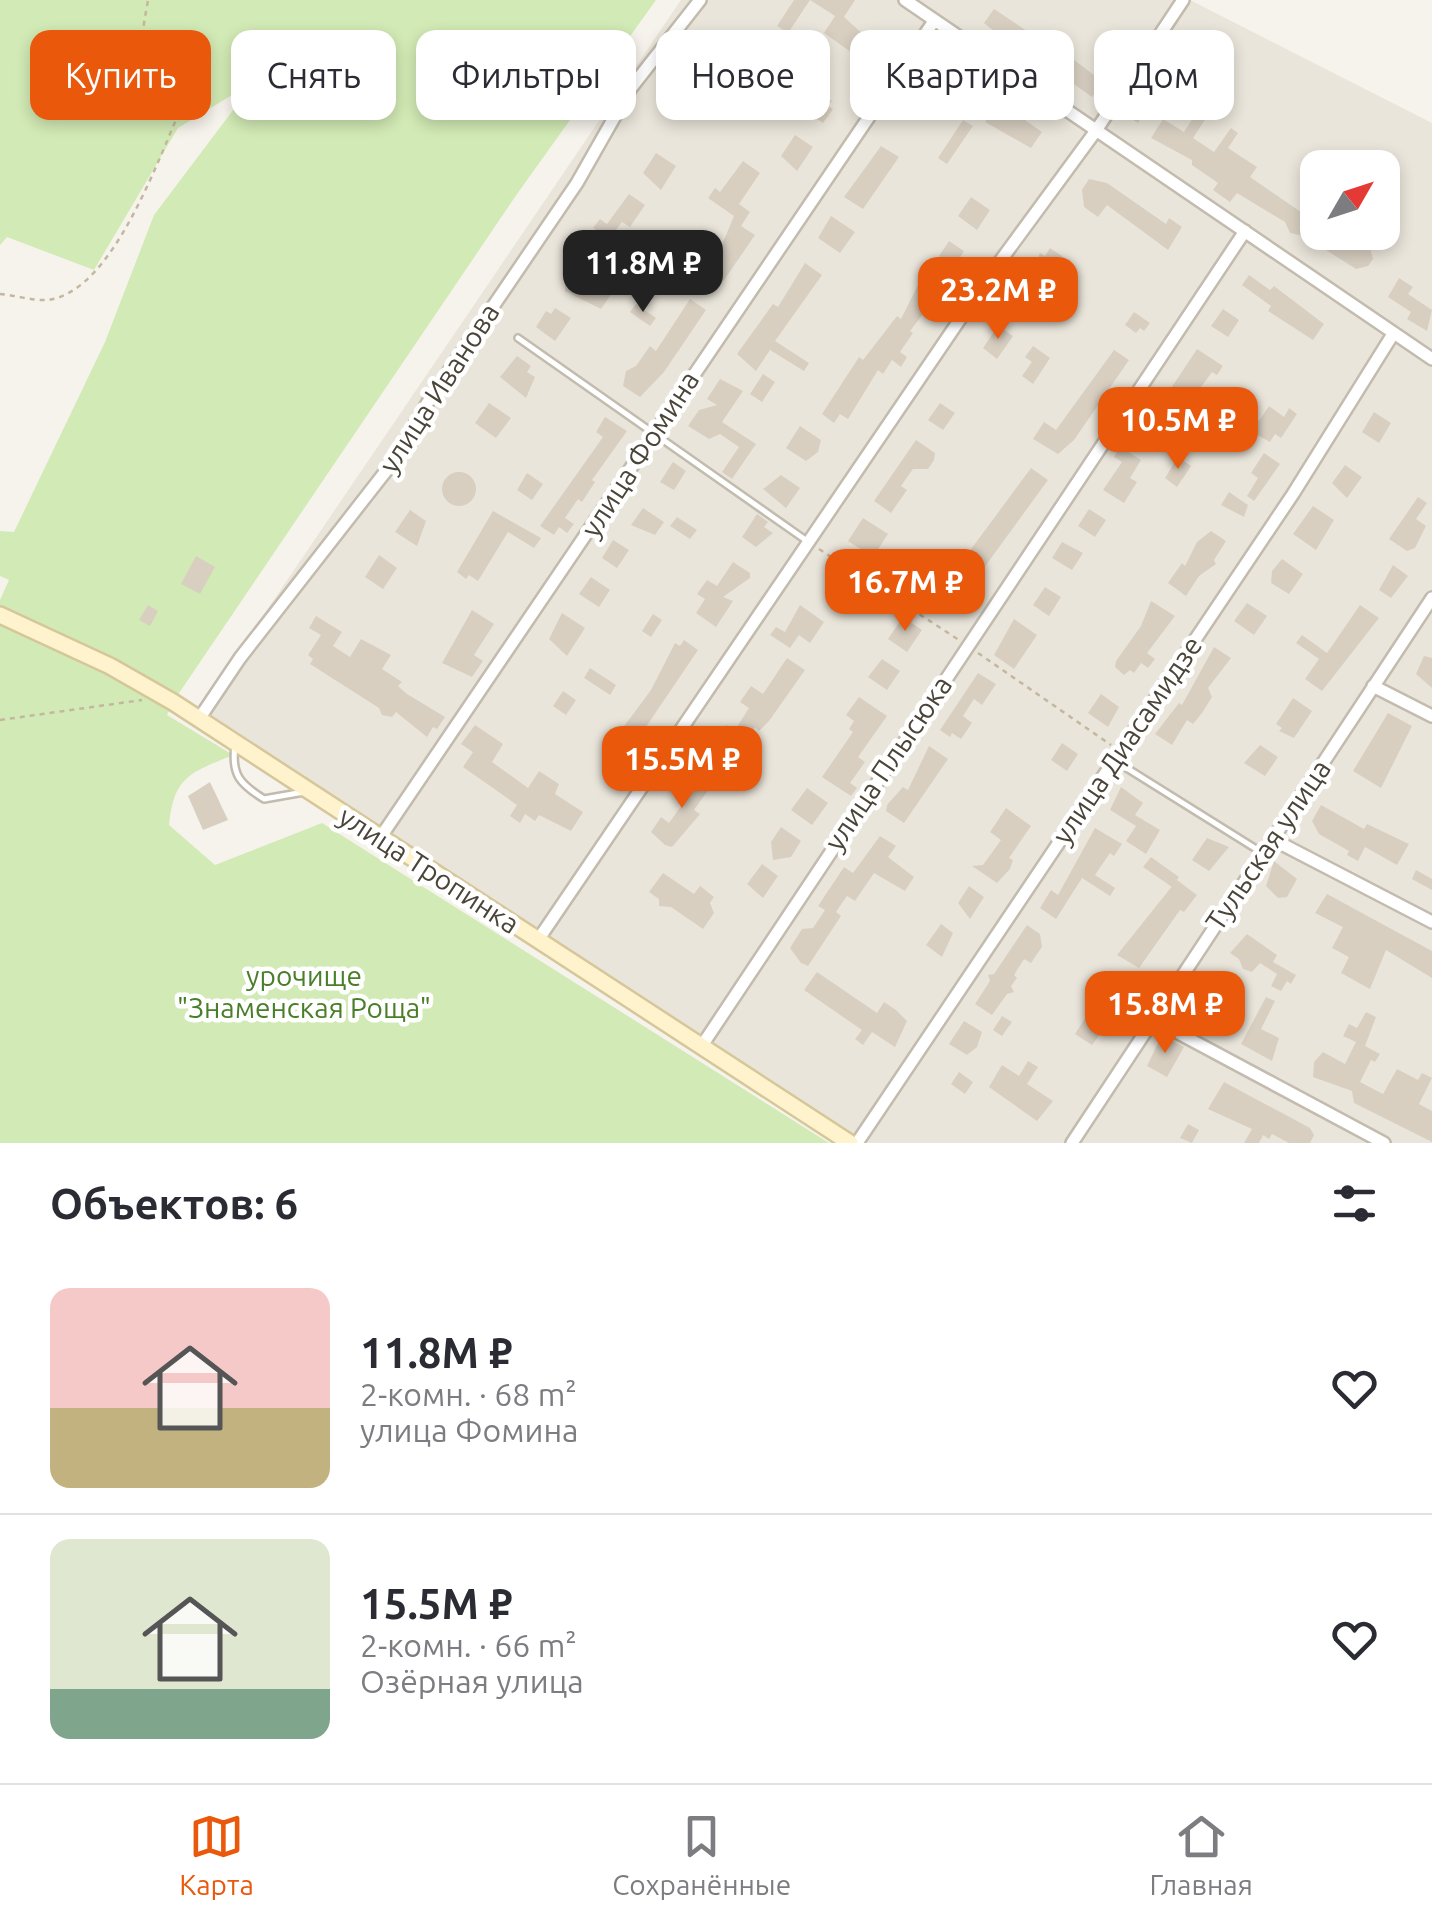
<!DOCTYPE html>
<html lang="ru">
<meta charset="utf-8">
<style>
:root{--surface:#fff;--page:#f7f7f7;--text:#2b2b33;--muted:#7c7c81;--line:#e1e1e2;--accent:#ea580c}
body{margin:0;font-family:Ubuntu,sans-serif;background:var(--page);color:var(--text);height:100vh;display:flex;flex-direction:column;font-size:38px;white-space:nowrap}
*{box-sizing:border-box;margin:0}
p{font-size:32px;color:var(--muted)}
.icon{flex:none;width:55px;height:55px;fill:none;stroke:currentColor;stroke-width:2;stroke-linecap:round;stroke-linejoin:round}
.map{position:relative;height:1143px;overflow:hidden}
.drawer{display:flex;flex-direction:column;background:var(--surface);flex:1}
.drawer>*{flex:none}
.guide{position:absolute;left:30px;top:30px;width:1372px;height:90px;display:flex;gap:20px}
.needle{width:65px;rotate:51deg}
.controls{position:absolute;left:1300px;top:150px;display:grid;gap:20px}
.controls a{display:grid;place-items:center;width:100px;height:100px;border-radius:20px;background:var(--surface);box-shadow:0 5px 15px #0003;font-size:50px}
.price{position:absolute;translate:-50% -85px;padding:0 22px;border-radius:20px;background:var(--accent);color:#fff;font-size:32px;line-height:65px;filter:drop-shadow(0 2px 5px #0008)}
.price::after{content:'';position:absolute;left:50%;top:60px;width:30px;height:22px;margin-left:-15px;background:inherit;clip-path:polygon(0 0,100% 0,50% 100%)}
.price.active{background:#222;color:#fff}
ul{padding:0;list-style:none}
li{display:flex;align-items:center;gap:30px;height:250px;padding:0 50px}
li+li{border-top:2px solid var(--line)}
li span{display:grid;place-items:center;flex:none;width:280px;height:200px;border-radius:20px;color:#555}
li>.icon{margin-inline-start:auto}
span .icon{width:120px;height:120px;fill:#fffc;stroke-width:1}
li b{font-size:42px}
h2{display:flex;justify-content:space-between;align-items:center;height:120px;padding:0 50px;font-size:42px}
.chip{padding:0 35px;border-radius:20px;background:var(--surface);box-shadow:0 5px 15px #0003;font-size:35px;line-height:90px}
.chip.active{background:var(--accent);color:#fff}
.menu{display:flex;justify-content:space-around;align-items:center;height:140px;border-top:2px solid var(--line);background:var(--surface);font-size:28px;color:var(--muted)}
.menu a{display:grid;justify-items:center;gap:5px}
.menu .active{color:var(--accent)}
.map>svg:first-child{display:block}
.residential{fill:#eae5da;fill-rule:evenodd}
.green{fill:#d2eab5}
.building{fill:#d8cfc1}
.lines{fill:none;stroke-linecap:round;stroke-linejoin:round}
.lane-casing{stroke:#c2bbae;stroke-width:10}
.street-casing{stroke:#c2bbae;stroke-width:16}
.secondary-casing{stroke:#d6c79b;stroke-width:20}
.path{stroke:#c4b79f;stroke-width:2.5;stroke-dasharray:5 5;stroke-linecap:butt}
.lane{stroke:#fff;stroke-width:5}
.street{stroke:#fff;stroke-width:11}
.secondary{stroke:#fff3cd;stroke-width:15}
.labels{text-anchor:middle;stroke-width:9;stroke-linejoin:round;paint-order:stroke}
.street-label{font-size:28px;fill:#4b4439;stroke:#fff}
.park-label{font-size:28px;fill:#4a7f2a;stroke:#fff}
</style>
<div class="map">
<svg width="1432" height="1143" viewBox="0 0 1432 1143">
<rect width="100%" height="100%" fill="#f6f3ec"/>
<path class="residential" d="M 681,0 L 1190,0 L 1432,123 L 1432,1143 L 869,1143 L 199,710 ZM 1318,168 L 1382,168 L 1382,232 L 1318,232 Z"/>
<path class="green" d="M 0,0 L 656,0 L 517,194 L 173,702 L 167,715 L 233,755 C 190,773 174,776 169,825 L 215,865 L 322,823 L 829,1143 L 0,1143 L 0,600 L 9,580 L 0,576 L 0,531 L 14,532 L 105,342 L 154,215 L 255,81 L 178,128 L 94,270 L 7,237 L 0,245 Z"/>
<path class="building" d="M 794,0 L 810,0 L 788,33 L 777,26 Z
M 810,0 L 855,0 L 844,17 L 876,46 L 865,62 L 824,33 L 835,16 Z
M 994,9 L 1030,33 L 1018,51 L 984,23 Z
M 730,37 L 740,43 L 736,50 L 742,54 L 721,87 L 727,91 L 714,111 L 695,98 L 700,90 L 698,83 L 705,83 Z
M 774,39 L 798,55 L 791,65 L 767,49 Z
M 1052,43 L 1103,82 L 1092,97 L 1040,60 Z
M 926,59 L 937,66 L 940,61 L 1014,108 L 1012,111 L 1042,132 L 1031,148 L 985,122 L 990,114 L 973,102 L 968,110 L 925,77 L 913,95 L 905,90 Z
M 816,89 L 832,101 L 828,106 L 833,109 L 823,123 L 802,109 Z
M 1135,94 L 1150,104 L 1138,123 L 1122,113 Z
M 1207,96 L 1216,103 L 1193,138 L 1214,152 L 1231,128 L 1238,133 L 1228,148 L 1257,167 L 1250,177 L 1314,221 L 1306,232 L 1332,232 L 1352,246 L 1357,238 L 1370,247 L 1373,259 L 1368,266 L 1356,269 L 1304,236 L 1290,233 L 1285,222 L 1237,193 L 1230,202 L 1213,190 L 1218,183 L 1192,165 L 1192,160 L 1151,138 L 1163,119 L 1184,132 Z
M 963,120 L 973,126 L 947,164 L 938,158 Z
M 795,135 L 813,147 L 797,171 L 781,156 Z
M 881,146 L 899,157 L 863,209 L 844,197 Z
M 656,153 L 676,166 L 661,190 L 643,173 Z
M 743,161 L 760,173 L 739,204 L 750,212 L 741,226 L 755,235 L 720,286 L 708,278 L 734,216 L 708,198 L 715,188 L 720,192 Z
M 1089,179 L 1107,183 L 1166,224 L 1169,218 L 1182,227 L 1168,250 L 1107,205 L 1098,217 L 1084,207 L 1082,190 Z
M 629,194 L 645,205 L 630,227 L 622,222 L 609,239 L 593,228 L 600,219 L 607,224 Z
M 971,197 L 990,210 L 977,230 L 958,216 Z
M 831,216 L 855,232 L 840,253 L 818,238 Z
M 949,241 L 964,251 L 954,267 L 939,256 Z
M 607,243 L 621,252 L 621,258 L 601,281 L 614,290 L 601,309 L 565,291 L 565,284 L 572,273 L 584,276 Z
M 1050,248 L 1069,261 L 1056,286 L 1038,278 L 1034,271 L 1040,253 L 1045,256 Z
M 805,263 L 822,275 L 775,341 L 809,363 L 804,371 L 770,350 L 756,371 L 737,354 L 773,304 L 778,307 Z
M 923,275 L 943,288 L 910,331 L 913,333 L 900,352 L 907,357 L 901,367 L 892,360 L 883,374 L 878,370 L 848,419 L 840,414 L 834,423 L 822,414 L 859,357 L 863,360 L 897,316 L 901,319 Z
M 1249,275 L 1270,290 L 1274,286 L 1324,324 L 1313,340 L 1268,311 L 1271,306 L 1242,285 Z
M 1399,278 L 1413,287 L 1408,294 L 1432,310 L 1427,331 L 1407,319 L 1411,312 L 1388,297 Z
M 690,299 L 706,310 L 664,372 L 640,397 L 623,386 L 626,371 L 636,366 L 650,346 L 656,351 Z
M 636,304 L 656,318 L 650,326 L 630,312 Z
M 555,308 L 571,318 L 555,341 L 536,327 L 546,311 L 551,314 Z
M 1223,309 L 1239,320 L 1228,337 L 1211,326 Z
M 1134,312 L 1150,323 L 1144,331 L 1140,328 L 1136,333 L 1125,325 Z
M 998,326 L 1013,336 L 997,359 L 983,348 Z
M 1033,346 L 1050,358 L 1033,384 L 1022,376 L 1032,362 L 1025,357 Z
M 1197,349 L 1223,366 L 1217,375 L 1212,372 L 1168,432 L 1150,420 Z
M 1114,350 L 1129,360 L 1074,440 L 1058,454 L 1033,439 L 1044,422 L 1056,430 Z
M 517,356 L 531,366 L 527,372 L 535,377 L 526,398 L 500,377 Z
M 763,374 L 775,382 L 762,402 L 750,394 Z
M 720,379 L 743,391 L 722,422 L 756,444 L 732,479 L 722,472 L 739,447 L 720,434 L 709,439 L 688,426 L 699,410 L 717,405 L 707,399 Z
M 489,403 L 511,418 L 496,438 L 475,423 Z
M 940,403 L 955,413 L 943,430 L 928,420 Z
M 1269,406 L 1284,417 L 1289,408 L 1297,414 L 1281,438 L 1275,434 L 1270,442 L 1231,420 L 1242,409 L 1259,421 Z
M 1374,412 L 1391,423 L 1379,443 L 1362,432 Z
M 605,417 L 627,431 L 592,480 L 595,482 L 582,502 L 578,499 L 565,518 L 574,524 L 567,533 L 559,527 L 554,535 L 540,526 L 603,437 L 596,432 Z
M 800,426 L 821,440 L 818,452 L 806,461 L 786,448 Z
M 916,440 L 935,453 L 934,460 L 928,469 L 913,469 L 901,486 L 907,490 L 891,513 L 874,501 Z
M 1120,447 L 1141,460 L 1130,478 L 1137,482 L 1124,503 L 1103,490 L 1122,462 L 1114,457 Z
M 1264,453 L 1280,464 L 1254,501 L 1247,496 L 1258,478 L 1251,473 Z
M 1178,457 L 1191,466 L 1177,487 L 1165,478 Z
M 673,462 L 686,471 L 674,490 L 660,482 Z
M 1345,465 L 1362,477 L 1347,498 L 1332,483 Z
M 1031,468 L 1048,480 L 978,576 L 981,578 L 957,613 L 941,602 L 946,590 L 953,579 L 960,583 L 974,562 L 966,556 Z
M442 489a17 17 0 1 1 34 0a17 17 0 1 1-34 0Z
M 527,473 L 543,484 L 532,500 L 517,490 Z
M 781,475 L 800,488 L 786,508 L 763,489 Z
M 1229,492 L 1248,505 L 1244,517 L 1221,505 Z
M 1418,497 L 1427,503 L 1416,519 L 1426,526 L 1415,548 L 1407,551 L 1389,539 Z
M 1313,506 L 1334,520 L 1316,550 L 1293,534 Z
M 643,508 L 664,522 L 655,535 L 631,525 Z
M 1089,509 L 1106,520 L 1095,537 L 1078,526 Z
M 410,510 L 426,521 L 417,546 L 395,532 Z
M 493,511 L 541,538 L 534,548 L 508,532 L 478,581 L 469,575 L 466,579 L 457,572 Z
M 757,514 L 768,522 L 764,527 L 773,533 L 756,547 L 742,537 Z
M 677,517 L 697,530 L 690,539 L 670,526 Z
M 863,518 L 888,534 L 873,557 L 848,541 Z
M 1211,531 L 1226,541 L 1214,560 L 1216,564 L 1199,576 L 1186,596 L 1168,583 L 1182,563 L 1185,566 L 1197,542 Z
M 613,540 L 629,550 L 617,568 L 602,558 Z
M 1062,542 L 1083,553 L 1072,570 L 1052,558 Z
M 379,555 L 397,568 L 383,589 L 365,577 Z
M 196,556 L 215,567 L 200,594 L 181,584 Z
M 1282,559 L 1303,574 L 1289,594 L 1271,583 L 1272,571 Z
M 733,562 L 750,573 L 750,578 L 723,597 L 733,601 L 716,627 L 696,613 L 705,599 L 697,594 L 707,580 L 717,586 Z
M 1393,565 L 1408,576 L 1391,598 L 1379,590 Z
M 591,577 L 610,590 L 599,607 L 579,594 Z
M 850,586 L 868,599 L 858,614 L 840,601 Z
M 1045,587 L 1061,597 L 1049,616 L 1033,605 Z
M 1151,601 L 1175,616 L 1147,653 L 1155,659 L 1148,668 L 1141,663 L 1134,673 L 1130,670 L 1124,675 L 1115,667 L 1116,661 L 1141,626 Z
M 1247,603 L 1267,616 L 1254,635 L 1234,621 Z
M 148,605 L 158,611 L 150,626 L 139,620 Z
M 800,605 L 824,622 L 810,643 L 799,635 L 790,648 L 770,635 L 776,627 L 785,632 Z
M 1360,605 L 1379,618 L 1322,691 L 1305,679 L 1319,659 L 1296,643 L 1302,635 L 1327,653 Z
M 472,610 L 494,624 L 474,655 L 483,661 L 472,677 L 442,663 Z
M 562,613 L 585,628 L 567,656 L 549,639 Z
M 653,614 L 662,620 L 651,637 L 642,631 Z
M 316,616 L 342,632 L 333,646 L 350,657 L 361,639 L 391,655 L 382,669 L 402,682 L 398,686 L 407,694 L 445,717 L 437,729 L 433,727 L 427,737 L 396,712 L 392,717 L 382,715 L 379,708 L 310,664 L 313,659 L 308,655 L 321,635 L 309,628 Z
M 903,617 L 922,630 L 907,652 L 888,639 Z
M 1014,619 L 1037,635 L 1014,669 L 994,655 Z
M 684,640 L 698,650 L 629,752 L 613,741 L 651,690 L 675,643 L 680,646 Z
M 1214,647 L 1231,658 L 1208,688 L 1212,697 L 1202,713 L 1193,724 L 1187,720 L 1172,745 L 1155,734 L 1179,703 L 1182,705 Z
M 1424,656 L 1432,658 L 1432,688 L 1416,674 Z
M 787,658 L 805,670 L 769,721 L 759,731 L 755,727 L 744,744 L 750,753 L 739,752 L 730,766 L 717,758 L 721,752 L 711,746 L 727,725 L 735,730 L 749,708 L 740,702 L 751,686 L 763,694 Z
M 882,659 L 900,671 L 887,690 L 868,677 Z
M 590,668 L 616,685 L 610,695 L 584,678 Z
M 978,673 L 996,684 L 982,705 L 974,699 L 963,716 L 972,723 L 961,739 L 952,733 L 950,737 L 940,730 Z
M 563,691 L 576,700 L 566,715 L 553,706 Z
M 1101,694 L 1119,707 L 1108,727 L 1088,713 Z
M 859,697 L 887,716 L 858,757 L 865,762 L 850,783 L 857,788 L 851,796 L 822,777 L 853,732 L 849,729 L 854,721 L 846,715 Z
M 1293,698 L 1312,711 L 1294,738 L 1279,731 L 1282,728 L 1276,724 Z
M 1388,713 L 1412,726 L 1381,788 L 1353,771 Z
M 475,725 L 503,744 L 492,762 L 528,788 L 539,771 L 559,784 L 555,794 L 583,812 L 571,831 L 539,815 L 535,821 L 525,814 L 520,823 L 510,816 L 517,805 L 463,767 L 473,752 L 461,744 Z
M 1062,743 L 1078,754 L 1067,771 L 1051,760 Z
M 1260,745 L 1278,757 L 1265,776 L 1244,763 Z
M 929,746 L 948,759 L 904,823 L 886,811 L 887,805 L 903,787 L 908,790 Z
M 692,769 L 702,776 L 698,782 L 709,789 L 694,810 L 700,814 L 672,847 L 665,845 L 651,832 L 661,817 L 669,823 L 686,799 L 676,788 Z
M 210,782 L 228,820 L 203,830 L 188,796 Z
M 1121,787 L 1143,803 L 1135,815 L 1160,830 L 1146,854 L 1126,841 L 1136,826 L 1110,810 Z
M 807,788 L 828,803 L 812,825 L 791,810 Z
M 1321,805 L 1364,829 L 1367,824 L 1409,844 L 1397,865 L 1365,847 L 1358,861 L 1347,855 L 1349,851 L 1319,834 L 1312,821 Z
M 1006,808 L 1031,826 L 1009,858 L 1013,860 L 1010,869 L 997,883 L 972,866 L 983,865 L 1001,840 L 990,832 Z
M 781,827 L 801,841 L 791,857 L 773,860 L 771,842 Z
M 1095,828 L 1122,844 L 1114,856 L 1110,853 L 1095,875 L 1115,888 L 1110,896 L 1082,878 L 1056,919 L 1040,908 L 1051,890 L 1058,895 Z
M 880,836 L 896,846 L 888,857 L 914,877 L 905,891 L 874,873 L 855,901 L 847,896 L 836,912 L 841,916 L 808,966 L 801,963 L 790,948 L 802,929 L 813,928 L 825,910 L 818,906 L 844,867 L 853,873 Z
M 1207,838 L 1229,847 L 1209,871 L 1192,860 Z
M 1151,857 L 1179,877 L 1172,887 L 1143,867 Z
M 1274,861 L 1297,879 L 1287,897 L 1278,898 L 1266,886 Z
M 762,864 L 778,876 L 763,898 L 747,884 Z
M 1416,870 L 1432,879 L 1432,890 L 1412,879 Z
M 663,873 L 694,894 L 700,886 L 714,897 L 710,903 L 714,913 L 703,929 L 671,907 L 659,906 L 659,899 L 649,892 Z
M 1177,880 L 1197,895 L 1184,912 L 1180,910 L 1139,968 L 1117,955 Z
M 969,886 L 984,897 L 970,919 L 958,903 Z
M 1327,894 L 1432,951 L 1432,978 L 1386,950 L 1370,989 L 1341,973 L 1349,957 L 1332,948 L 1343,927 L 1315,913 Z
M 941,924 L 953,933 L 942,957 L 926,945 Z
M 1027,925 L 1040,934 L 1042,947 L 1031,963 L 1024,959 L 1014,975 L 1017,978 L 1011,986 L 1014,992 L 1007,994 L 992,1015 L 975,1004 L 990,981 L 988,975 L 994,974 Z
M 1247,934 L 1277,955 L 1273,962 L 1296,975 L 1291,984 L 1287,981 L 1281,991 L 1271,986 L 1277,974 L 1260,963 L 1252,972 L 1243,969 L 1239,959 L 1230,953 Z
M 817,972 L 877,1013 L 884,1002 L 896,1010 L 907,1021 L 895,1047 L 872,1032 L 863,1045 L 855,1039 L 862,1030 L 804,990 Z
M1202 995a12 12 0 1 1 24 0a12 12 0 1 1-24 0Z
M 1266,997 L 1275,1001 L 1261,1029 L 1279,1038 L 1272,1061 L 1241,1044 Z
M 1091,1009 L 1110,1021 L 1092,1045 L 1075,1034 Z
M 1366,1012 L 1376,1017 L 1365,1046 L 1380,1054 L 1375,1062 L 1371,1060 L 1360,1082 L 1383,1094 L 1397,1069 L 1418,1080 L 1422,1073 L 1432,1078 L 1419,1104 L 1432,1111 L 1432,1142 L 1354,1103 L 1352,1091 L 1313,1077 L 1314,1062 L 1323,1052 L 1345,1064 L 1356,1042 L 1343,1036 L 1349,1024 L 1357,1028 Z
M 1002,1016 L 1012,1022 L 1002,1036 L 993,1030 Z
M 964,1021 L 982,1032 L 977,1047 L 967,1055 L 949,1044 Z
M 1162,1035 L 1184,1047 L 1167,1077 L 1147,1066 Z
M 1028,1061 L 1038,1067 L 1027,1084 L 1053,1101 L 1037,1121 L 989,1087 L 1002,1065 L 1019,1076 Z
M 959,1072 L 973,1082 L 965,1094 L 951,1084 Z
M 1224,1082 L 1310,1128 L 1314,1135 L 1310,1143 L 1289,1143 L 1272,1134 L 1269,1139 L 1263,1135 L 1259,1143 L 1244,1143 L 1252,1129 L 1208,1109 Z
M 1188,1124 L 1199,1130 L 1192,1143 L 1180,1138 Z"/>
<g class="lines">
<g class="lane-casing">
<path id="lane" d="M 518,338 L 807,541
M 235,745 C 231,775 240,784 264,799 L 304,792
M 1117,762 L 1261,852"/>
</g>
<g class="street-casing">
<path id="street" d="M 905,0 L 1432,359
M 1373,686 L 1432,716
M 199,719 L 240,658 L 393,462 L 428,402 L 577,183 L 631,88 L 700,0
M 380,838 L 934,21
M 1272,839 L 1432,922
M 538,940 L 990,275 L 1095,132 L 1183,0
M 1152,1019 L 1384,1143
M 701,1047 L 1245,231
M 857,1143 L 1293,494 L 1393,334
M 1072,1143 L 1432,598"/>
</g>
<g class="secondary-casing">
<path id="secondary" d="M 0,615 L 110,666 L 173,702 L 850,1143"/>
</g>
<path class="path" d="M 0,294 C 14,295 33,301 47,300 C 114,293 160,153 185,99 L 140,46 L 148,0
M 819,549 L 959,640
M 978,653 L 1111,745
M 0,720 L 142,700"/>
<use href="#lane" class="lane"/>
<use href="#street" class="street"/>
<use href="#secondary" class="secondary"/>
</g>
<g class="labels">
<g class="street-label">
<text transform="translate(439 388) rotate(-57)" y="10">улица Иванова</text>
<text transform="translate(640 454) rotate(-57)" y="10">улица Фомина</text>
<text transform="translate(1127 740) rotate(-56)" y="10">улица Диасамидзе</text>
<text transform="translate(888 763) rotate(-56)" y="10">улица Плысюка</text>
<text transform="translate(1268 845) rotate(-56)" y="10">Тульская улица</text>
<text transform="translate(429 870) rotate(33)" y="10">улица Тропинка</text>
</g>
<g class="park-label">
<text x="304" y="986">урочище<tspan x="304" dy="32">"Знаменская Роща"</tspan></text>
</g>
</g>
</svg>
<div class="controls">
<a><svg class="needle" viewBox="-14 -14 28 28"><path d="M0-13l5 13h-10z" fill="#e53935"/><path d="M0 13l5-13h-10z" fill="#7c7c81"/></svg></a>
</div>
<b class="price active" style="left:643px;top:315px">11.8M ₽</b>
<b class="price" style="left:998px;top:342px">23.2M ₽</b>
<b class="price" style="left:1178px;top:472px">10.5M ₽</b>
<b class="price" style="left:905px;top:634px">16.7M ₽</b>
<b class="price" style="left:682px;top:811px">15.5M ₽</b>
<b class="price" style="left:1165px;top:1056px">15.8M ₽</b>
<div class="guide">
<a class="chip active">Купить</a>
<a class="chip">Снять</a>
<a class="chip">Фильтры</a>
<a class="chip">Новое</a>
<a class="chip">Квартира</a>
<a class="chip">Дом</a>
</div>
</div>
<section class="drawer">
<h2>Объектов: 6<svg class="icon" aria-label="filters" viewBox="0 0 24 24"><path d="M4 7h16M4 17h16"/><circle cx="9" cy="7" r="2"/><circle cx="15" cy="17" r="2"/></svg></h2>
<ul>
<li><span style="background:linear-gradient(#f6c9c9 60%,#c2b280 0)"><svg class="icon" aria-label="home" viewBox="0 0 24 24"><path d="M3 11l9-7 9 7M6 9v11h12V9"/></svg></span><div><b>11.8M ₽</b><p>2-комн. · 68 m²</p><p>улица Фомина</p></div><svg class="icon" aria-label="heart" viewBox="0 0 24 24"><path d="M12 20l-8-8c-3-5 5-10 8-4 3-6 11-1 8 4z"/></svg></li>
<li><span style="background:linear-gradient(#dfe7d0 75%,#7fa58c 0)"><svg class="icon" aria-label="home" viewBox="0 0 24 24"><path d="M3 11l9-7 9 7M6 9v11h12V9"/></svg></span><div><b>15.5M ₽</b><p>2-комн. · 66 m²</p><p>Озёрная улица</p></div><svg class="icon" aria-label="heart" viewBox="0 0 24 24"><path d="M12 20l-8-8c-3-5 5-10 8-4 3-6 11-1 8 4z"/></svg></li>
</ul>
</section>
<nav class="menu">
<a class="active"><svg class="icon" aria-label="map" viewBox="0 0 24 24"><path d="M3 6l6-2 6 2 6-2v14l-6 2-6-2-6 2zM9 4v14M15 6v14"/></svg>Карта</a>
<a><svg class="icon" aria-label="saved" viewBox="0 0 24 24"><path d="M7 4h10v16l-5-4-5 4z"/></svg>Сохранённые</a>
<a><svg class="icon" aria-label="home" viewBox="0 0 24 24"><path d="M3 11l9-7 9 7M6 9v11h12V9"/></svg>Главная</a>
</nav>
